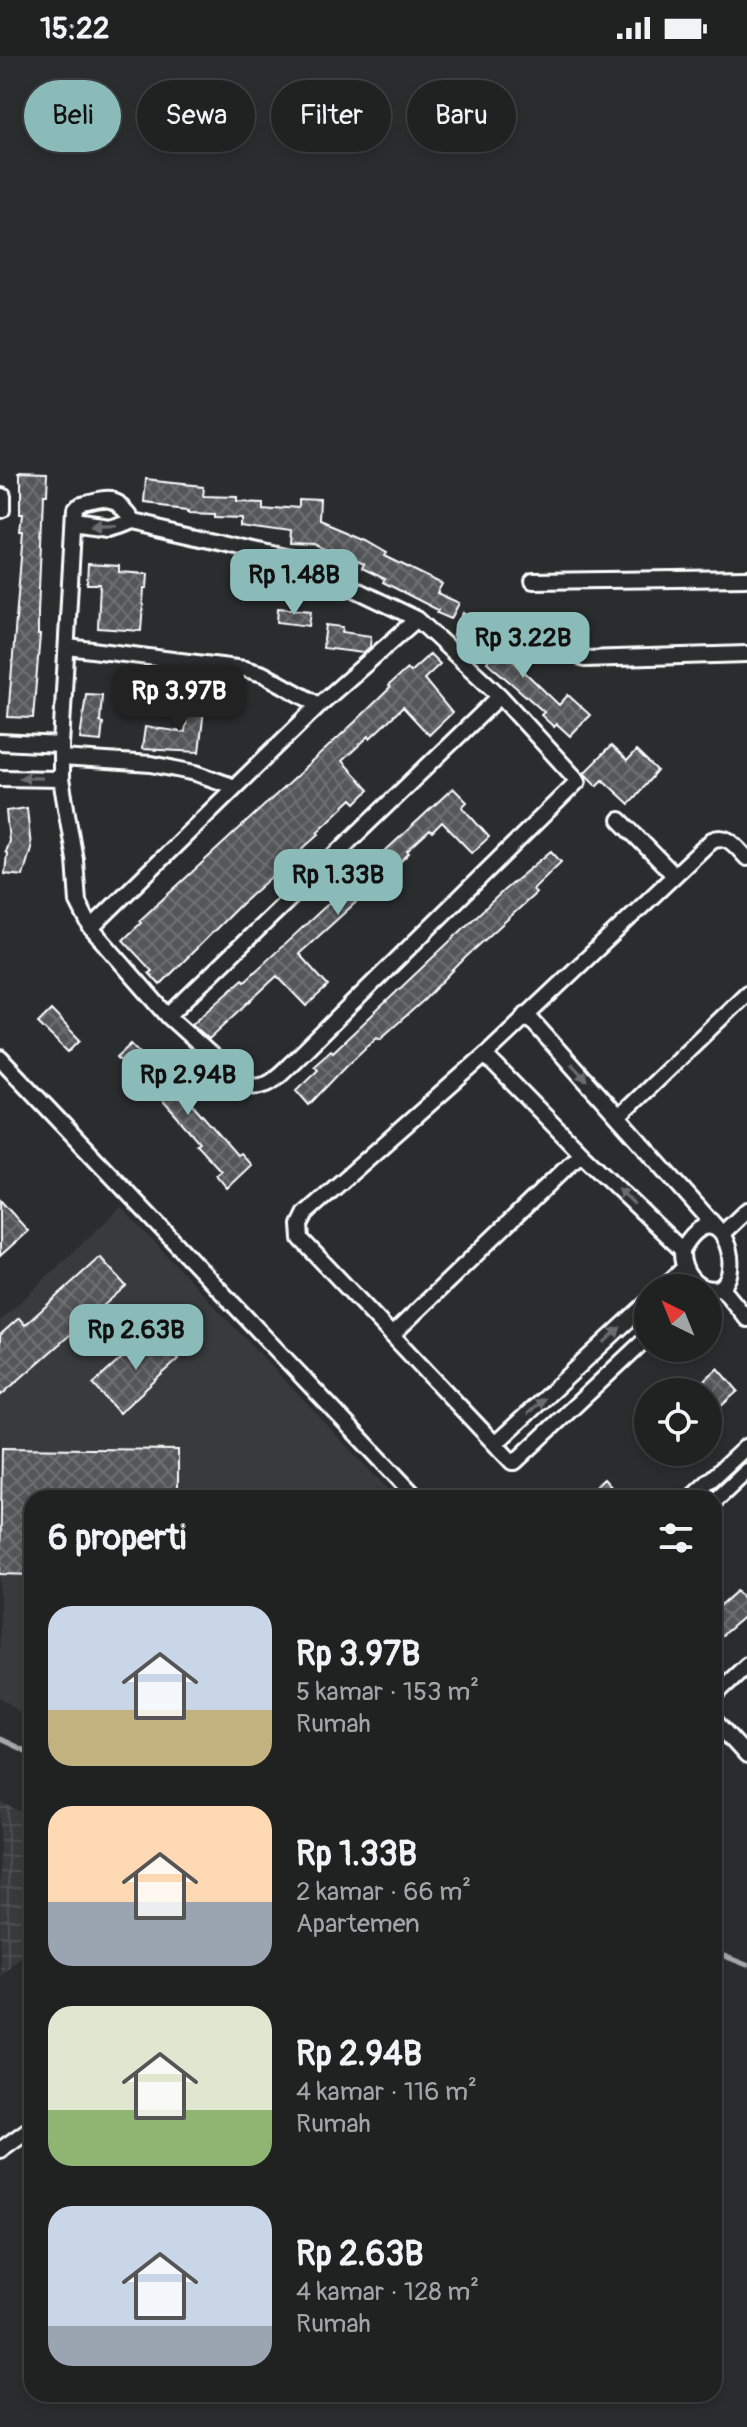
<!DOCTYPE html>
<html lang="id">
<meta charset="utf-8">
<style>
:root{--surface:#202222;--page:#2d2f2f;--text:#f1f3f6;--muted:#a2a4a5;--line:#3d3f40;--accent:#8bbbb9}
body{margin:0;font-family:Pangolin,sans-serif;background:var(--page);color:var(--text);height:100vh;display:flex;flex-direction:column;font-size:30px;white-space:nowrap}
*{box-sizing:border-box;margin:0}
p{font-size:26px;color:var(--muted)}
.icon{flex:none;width:44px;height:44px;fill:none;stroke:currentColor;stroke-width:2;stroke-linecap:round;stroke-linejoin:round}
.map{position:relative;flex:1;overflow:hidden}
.sheet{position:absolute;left:24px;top:1434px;width:698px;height:912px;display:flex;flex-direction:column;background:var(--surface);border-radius:24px;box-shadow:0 4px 12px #0003,0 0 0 2px var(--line)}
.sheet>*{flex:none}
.top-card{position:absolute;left:24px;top:24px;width:700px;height:72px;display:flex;gap:16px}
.needle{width:52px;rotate:317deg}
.fabs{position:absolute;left:634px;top:1218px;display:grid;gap:16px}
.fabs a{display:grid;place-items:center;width:88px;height:88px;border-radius:50%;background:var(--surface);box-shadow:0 4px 12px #0003,0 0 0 2px var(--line);font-size:40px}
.price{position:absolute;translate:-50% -68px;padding:0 18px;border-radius:16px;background:var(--accent);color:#111;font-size:26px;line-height:52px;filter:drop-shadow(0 2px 4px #0008)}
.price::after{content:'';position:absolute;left:50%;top:48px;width:24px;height:18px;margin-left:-12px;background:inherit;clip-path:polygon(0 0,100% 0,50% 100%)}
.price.selected{background:#222;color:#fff}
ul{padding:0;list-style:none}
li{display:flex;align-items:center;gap:24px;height:200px;padding:0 24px}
li span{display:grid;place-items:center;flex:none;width:224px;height:160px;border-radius:24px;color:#555}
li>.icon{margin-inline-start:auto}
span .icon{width:96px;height:96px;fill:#fffc;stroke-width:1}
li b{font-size:34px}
h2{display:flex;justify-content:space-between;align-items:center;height:96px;padding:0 24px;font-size:34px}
.chip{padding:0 28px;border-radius:36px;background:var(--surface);box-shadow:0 4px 12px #0003,0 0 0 2px var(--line);font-size:28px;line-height:72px}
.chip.selected{background:var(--accent);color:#111}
.status{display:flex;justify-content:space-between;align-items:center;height:56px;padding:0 40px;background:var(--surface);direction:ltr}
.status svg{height:22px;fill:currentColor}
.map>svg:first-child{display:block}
.built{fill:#373a3b}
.industrial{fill:url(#industrial-grid)}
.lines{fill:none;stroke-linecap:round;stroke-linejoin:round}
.stream{stroke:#a6a7a7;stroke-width:5}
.building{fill:url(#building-cross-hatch);stroke:#fff;stroke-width:2}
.minor-casing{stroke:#fff;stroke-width:20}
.minor{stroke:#2a2d2e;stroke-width:14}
.oneway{fill:#6a6c6d}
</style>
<div class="status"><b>15:22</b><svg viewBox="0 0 49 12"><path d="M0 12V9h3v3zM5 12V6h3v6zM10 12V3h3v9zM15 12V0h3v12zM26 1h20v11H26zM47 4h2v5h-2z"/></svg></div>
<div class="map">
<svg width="747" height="2371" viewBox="0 0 747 2371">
<defs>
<pattern id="industrial-grid" width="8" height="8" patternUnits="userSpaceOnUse" patternTransform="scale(2)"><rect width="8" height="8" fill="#373a3b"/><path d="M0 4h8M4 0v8" fill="none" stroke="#4b4e4f"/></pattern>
<pattern id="building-cross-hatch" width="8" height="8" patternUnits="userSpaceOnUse" patternTransform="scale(2)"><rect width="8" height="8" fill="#555758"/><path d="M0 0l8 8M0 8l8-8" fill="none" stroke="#6e7071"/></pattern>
</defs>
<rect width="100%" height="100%" fill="#2a2d2e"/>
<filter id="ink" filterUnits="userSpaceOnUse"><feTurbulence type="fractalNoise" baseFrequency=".0125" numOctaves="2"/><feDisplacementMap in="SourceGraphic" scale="16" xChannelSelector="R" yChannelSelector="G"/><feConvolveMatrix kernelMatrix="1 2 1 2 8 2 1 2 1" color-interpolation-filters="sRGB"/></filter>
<g filter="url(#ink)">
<path class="built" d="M 121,1151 L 396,1442 L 32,1442 L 32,1666 L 0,1641 L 0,1265 Z"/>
<path class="industrial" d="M 0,1746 L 32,1761 L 32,1889 L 0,1920 Z"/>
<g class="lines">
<path class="stream" d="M 0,1683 L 32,1698
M 714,1896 L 747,1909"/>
</g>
<path class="building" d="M 18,419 L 47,420 L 46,440 L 43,440 L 38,556 L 38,579 L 40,579 L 33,662 L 8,661 L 23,477 L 20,477 L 22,457 L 18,457 Z
M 142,423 L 204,429 L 203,437 L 233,438 L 233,442 L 258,443 L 258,450 L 298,453 L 298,446 L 322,447 L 321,466 L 366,485 L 387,497 L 385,500 L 442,528 L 437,537 L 459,547 L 451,563 L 437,557 L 438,554 L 383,526 L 385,523 L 362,512 L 364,508 L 332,493 L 330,496 L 314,488 L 289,487 L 290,475 L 240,468 L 240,459 L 213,458 L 213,455 L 188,454 L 188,452 L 140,447 Z
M 88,508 L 119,510 L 119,516 L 148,518 L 147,532 L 144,532 L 141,575 L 98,572 L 100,528 L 87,528 Z
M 278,552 L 311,555 L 309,570 L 277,566 Z
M 463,557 L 559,649 L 568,639 L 590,659 L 570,680 L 557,668 L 554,671 L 541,659 L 544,656 L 487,606 L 489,603 L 472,588 L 453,579 Z
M 326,569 L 343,571 L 342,576 L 371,580 L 370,591 L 363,597 L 323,592 Z
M 430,598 L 440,608 L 424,623 L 452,657 L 429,679 L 403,651 L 370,682 L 369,680 L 342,705 L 369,734 L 356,747 L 352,743 L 317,776 L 319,778 L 240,849 L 160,929 L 149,917 L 152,915 L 123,884 L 141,867 L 139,865 L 355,666 L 390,632 L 388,630 L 407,613 L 410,616 Z
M 86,638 L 102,639 L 100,666 L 103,667 L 101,685 L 80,683 Z
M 189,643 L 205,645 L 199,696 L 142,693 L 145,671 L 185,676 Z
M 611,690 L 627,705 L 636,695 L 657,715 L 629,748 L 603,724 L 597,730 L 584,717 Z
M 453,732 L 467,746 L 462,751 L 489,781 L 472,797 L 442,766 L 432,776 L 430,774 L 407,795 L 409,797 L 397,809 L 299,898 L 328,930 L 306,950 L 277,920 L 209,983 L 192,968 L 243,923 L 245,925 Z
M 27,752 L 31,792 L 23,820 L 5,818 L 7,797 L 5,796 L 9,785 L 6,755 Z
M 551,795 L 561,806 L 533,833 L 536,837 L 466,901 L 424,944 L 380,983 L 377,981 L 346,1010 L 309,1049 L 296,1034 L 318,1013 L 314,1009 L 331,994 L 333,996 L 503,835 Z
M 51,954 L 80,984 L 68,996 L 38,967 Z
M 131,988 L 172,1030 L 174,1027 L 237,1099 L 240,1097 L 251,1109 L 227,1132 L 216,1119 L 221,1115 L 196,1088 L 199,1086 L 174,1057 L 144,1024 L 141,1027 L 117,1001 Z
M 0,1144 L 28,1175 L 0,1200 Z
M 100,1201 L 126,1230 L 0,1340 L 0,1279 L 19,1262 L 25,1269 Z
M 153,1274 L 179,1303 L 119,1357 L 93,1328 Z
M 718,1312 L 738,1335 L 708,1362 L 708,1336 L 704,1336 L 698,1330 Z
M 2,1392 L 178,1394 L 178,1442 L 32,1442 L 32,1519 L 0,1518 Z
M 604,1423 L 621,1442 L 583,1442 Z
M 737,1535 L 747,1546 L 747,1558 L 714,1586 L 714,1555 Z"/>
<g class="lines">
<g class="minor-casing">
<path id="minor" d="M 0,437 L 0,452
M 74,469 L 107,474 L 129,466 L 290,502 L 417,563 L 500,640 L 578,725 L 296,1003 C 277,1020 267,1037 241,1026 L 168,960 L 91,872 L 78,846 L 75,804 L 61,723 L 61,689 L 74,455 L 77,452 C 102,445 113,441 129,466
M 533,525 L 747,522
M 68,591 L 245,613 L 263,618 L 319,649
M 584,603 L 747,598
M 0,686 L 61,689
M 62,702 L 151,708 L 196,717 L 235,731 L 319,649 L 417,563
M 0,722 L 61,723
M 620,764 L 674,819
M 91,872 L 235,731
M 526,958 L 716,1171
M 168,960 L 500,640
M 485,999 L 581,1097 L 682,1194 C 681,1215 695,1237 719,1232 C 747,1218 719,1129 682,1194
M 0,1002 L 417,1442
M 619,1060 L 747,937
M 726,1174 L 747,1154
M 721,1231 L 747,1263
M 663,1232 L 684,1212
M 393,1278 L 581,1097
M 648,1281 L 515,1406 L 512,1406 L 301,1183 L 300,1169 L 306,1157 L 485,999 L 712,784 C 728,777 736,791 747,802
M 495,1388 L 648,1246
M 691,1442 L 747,1390
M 714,1446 L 747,1415
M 714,1640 L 747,1609
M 714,1664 L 747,1700
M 0,2094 L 32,2071"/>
</g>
<use href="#minor" class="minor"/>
</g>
<defs><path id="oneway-solid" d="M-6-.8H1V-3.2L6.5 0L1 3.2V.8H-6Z" transform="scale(2)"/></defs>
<g class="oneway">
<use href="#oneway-solid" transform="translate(102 472) rotate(178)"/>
<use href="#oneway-solid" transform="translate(31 722) rotate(-179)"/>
<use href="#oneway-solid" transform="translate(579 1016) rotate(48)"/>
<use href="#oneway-solid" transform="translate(626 1140) rotate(-136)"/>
<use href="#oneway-solid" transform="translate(612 1279) rotate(-43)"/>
<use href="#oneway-solid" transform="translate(536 1350) rotate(-43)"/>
</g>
</g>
</svg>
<div class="fabs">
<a><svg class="needle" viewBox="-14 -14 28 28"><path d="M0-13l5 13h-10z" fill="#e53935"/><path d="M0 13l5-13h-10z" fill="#a2a4a5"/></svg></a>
<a><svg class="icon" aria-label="locate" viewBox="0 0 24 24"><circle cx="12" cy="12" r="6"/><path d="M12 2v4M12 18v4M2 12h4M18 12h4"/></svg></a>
</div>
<b class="price" style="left:294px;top:561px">Rp 1.48B</b>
<b class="price" style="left:523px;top:624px">Rp 3.22B</b>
<b class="price selected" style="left:179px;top:677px">Rp 3.97B</b>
<b class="price" style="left:338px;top:861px">Rp 1.33B</b>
<b class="price" style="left:188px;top:1061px">Rp 2.94B</b>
<b class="price" style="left:136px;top:1316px">Rp 2.63B</b>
<div class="top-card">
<a class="chip selected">Beli</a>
<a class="chip">Sewa</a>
<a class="chip">Filter</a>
<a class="chip">Baru</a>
</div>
<section class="sheet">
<h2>6 properti<svg class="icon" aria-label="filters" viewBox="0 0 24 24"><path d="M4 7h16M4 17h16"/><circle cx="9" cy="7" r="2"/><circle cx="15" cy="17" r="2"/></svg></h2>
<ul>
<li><span style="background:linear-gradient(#c9d6e8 65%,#c2b280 0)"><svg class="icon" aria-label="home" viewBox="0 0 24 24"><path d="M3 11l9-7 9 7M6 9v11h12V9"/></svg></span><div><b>Rp 3.97B</b><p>5 kamar · 153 m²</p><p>Rumah</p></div></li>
<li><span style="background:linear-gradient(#ffd9b3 60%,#9aa5b1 0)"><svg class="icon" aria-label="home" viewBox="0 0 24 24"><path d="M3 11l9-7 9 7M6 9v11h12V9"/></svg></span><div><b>Rp 1.33B</b><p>2 kamar · 66 m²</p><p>Apartemen</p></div></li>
<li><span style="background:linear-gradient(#dfe7d0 65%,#8fb573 0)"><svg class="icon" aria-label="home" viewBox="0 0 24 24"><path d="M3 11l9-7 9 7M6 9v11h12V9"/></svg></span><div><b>Rp 2.94B</b><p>4 kamar · 116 m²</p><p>Rumah</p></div></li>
<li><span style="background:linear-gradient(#c9d6e8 75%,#9aa5b1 0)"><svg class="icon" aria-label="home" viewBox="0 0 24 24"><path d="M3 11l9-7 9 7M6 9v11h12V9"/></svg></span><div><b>Rp 2.63B</b><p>4 kamar · 128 m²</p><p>Rumah</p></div></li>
</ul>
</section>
</div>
